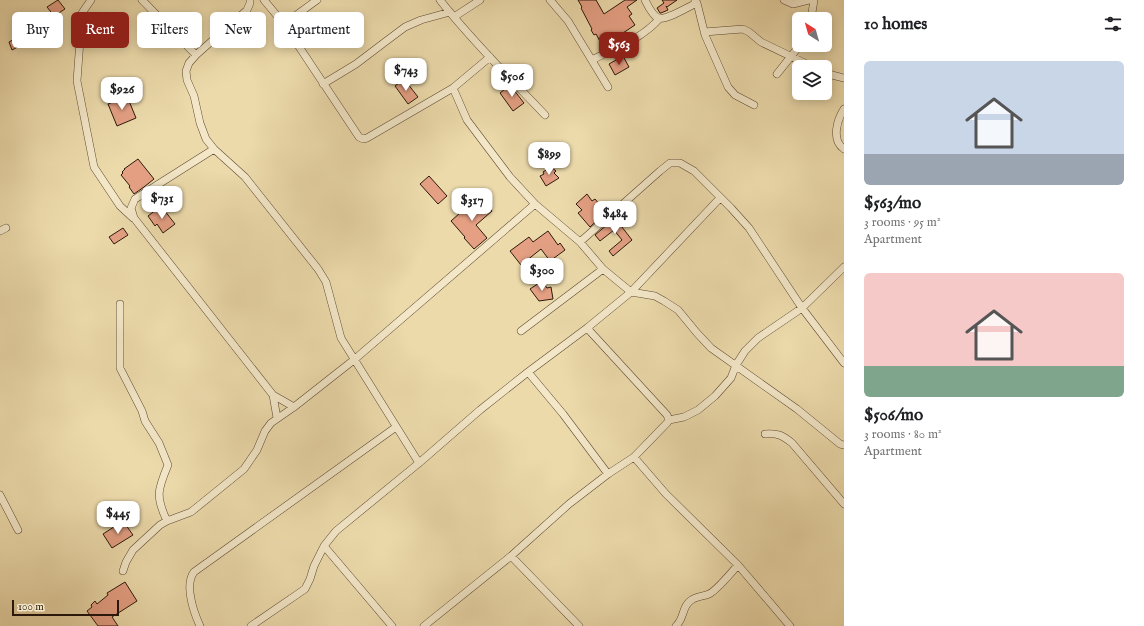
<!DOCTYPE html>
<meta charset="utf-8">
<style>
:root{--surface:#fff;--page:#f6f6f6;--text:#202124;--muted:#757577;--accent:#8f2418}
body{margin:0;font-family:"IM FELL English",serif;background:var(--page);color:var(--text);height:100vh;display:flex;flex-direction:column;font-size:15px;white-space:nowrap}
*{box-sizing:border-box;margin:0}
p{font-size:13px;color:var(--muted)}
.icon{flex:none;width:22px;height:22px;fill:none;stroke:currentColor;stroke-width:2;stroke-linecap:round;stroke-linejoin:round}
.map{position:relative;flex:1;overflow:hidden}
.drawer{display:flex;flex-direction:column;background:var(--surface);width:300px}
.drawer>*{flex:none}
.banner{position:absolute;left:12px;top:12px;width:380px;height:36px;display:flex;gap:8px}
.needle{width:26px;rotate:323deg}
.fabs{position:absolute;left:792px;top:12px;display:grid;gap:8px}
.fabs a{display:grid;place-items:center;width:40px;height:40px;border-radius:6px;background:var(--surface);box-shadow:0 2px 10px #0003;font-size:20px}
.scale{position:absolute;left:12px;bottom:10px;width:107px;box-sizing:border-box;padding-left:4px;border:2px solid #2c190b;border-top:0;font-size:11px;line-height:14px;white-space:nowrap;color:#2c190b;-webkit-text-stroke:3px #f3e7c8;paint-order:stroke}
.price{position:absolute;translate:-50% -34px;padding:0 9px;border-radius:8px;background:#fff;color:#222;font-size:13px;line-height:26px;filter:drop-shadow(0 1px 2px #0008)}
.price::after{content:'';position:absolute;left:50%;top:24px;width:12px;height:9px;margin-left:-6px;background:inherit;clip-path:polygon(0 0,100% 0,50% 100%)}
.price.current{background:var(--accent);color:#fff}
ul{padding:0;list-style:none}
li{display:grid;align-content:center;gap:8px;height:212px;padding:0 20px}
li span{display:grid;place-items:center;height:124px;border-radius:6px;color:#555}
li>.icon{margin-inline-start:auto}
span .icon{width:72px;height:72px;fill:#fffc;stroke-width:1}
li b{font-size:17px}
h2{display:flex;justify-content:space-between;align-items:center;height:48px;padding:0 20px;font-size:17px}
.chip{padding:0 14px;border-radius:6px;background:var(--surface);box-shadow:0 2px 10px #0003;font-size:14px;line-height:36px}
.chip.current{background:var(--accent);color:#fff}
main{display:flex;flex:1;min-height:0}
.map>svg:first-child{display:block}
.building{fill:#e5a084;stroke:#2c190b}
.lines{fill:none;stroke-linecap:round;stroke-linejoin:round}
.minor-casing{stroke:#5c4933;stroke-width:8}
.minor{stroke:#f3e7c8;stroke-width:7}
</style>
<main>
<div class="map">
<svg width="844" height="626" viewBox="0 0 844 626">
<rect width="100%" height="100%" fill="#ecdaab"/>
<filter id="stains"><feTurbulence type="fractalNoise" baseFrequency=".005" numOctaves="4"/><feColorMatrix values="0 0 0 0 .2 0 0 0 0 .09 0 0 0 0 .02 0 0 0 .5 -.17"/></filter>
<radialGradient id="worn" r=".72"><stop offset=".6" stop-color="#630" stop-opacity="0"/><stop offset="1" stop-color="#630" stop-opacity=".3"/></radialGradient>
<path class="building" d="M 58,0 L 65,9 L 54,16 L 47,7 Z
M 578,0 L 596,0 L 604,14 L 625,0 L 637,0 L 627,7 L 632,14 L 629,16 L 635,25 L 608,43 L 607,42 L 602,45 L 596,34 L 594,35 L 591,30 L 592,29 L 581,8 L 582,7 Z
M 662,0 L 677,0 L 667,7 L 666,6 L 668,10 L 661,13 L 660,13 L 657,8 L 664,3 Z
M 35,15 L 45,31 L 33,39 L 12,50 L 9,42 L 29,31 L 23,22 Z
M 623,56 L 629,67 L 615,75 L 609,64 Z
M 404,79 L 418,97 L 408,104 L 395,86 Z
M 510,85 L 524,103 L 513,111 L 500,93 Z
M 127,96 L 136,118 L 117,126 L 108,104 Z
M 541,142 L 555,161 L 549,165 L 535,147 Z
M 138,159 L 154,179 L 144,187 L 134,194 L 129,187 L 130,186 L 121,175 L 123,173 L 122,172 L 125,169 L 124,169 Z
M 551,167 L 556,171 L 554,173 L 559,178 L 546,186 L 540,176 L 544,174 L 543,172 Z
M 429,176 L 447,196 L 438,204 L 420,184 Z
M 587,194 L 592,201 L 595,199 L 606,212 L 590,227 L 578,213 L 582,210 L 576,204 Z
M 479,196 L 492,211 L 476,225 L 487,238 L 474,249 L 464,238 L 465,237 L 451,221 Z
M 161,206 L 175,224 L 163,233 L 157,224 L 155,226 L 148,216 Z
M 615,218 L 632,240 L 613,256 L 609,251 L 622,240 L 614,230 L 600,241 L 595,235 Z
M 123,228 L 128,235 L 114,244 L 109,237 Z
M 548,231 L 558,245 L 560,243 L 565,250 L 550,261 L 541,249 L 521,265 L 510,251 L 529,237 L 533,242 Z
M 542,281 L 547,288 L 551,287 L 553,299 L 539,301 L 530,289 Z
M 123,521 L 133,535 L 112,548 L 103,534 Z
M 125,582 L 137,601 L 112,617 L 118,626 L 98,626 L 87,611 L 92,607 L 91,605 L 95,601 L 97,604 L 108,595 L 107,593 Z"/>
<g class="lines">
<g class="minor-casing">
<path id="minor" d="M 91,0 L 82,13 L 77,81 L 94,167 L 120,206 L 133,218
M 142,0 L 196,55
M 250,0 L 250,3 L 247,10 L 196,55 L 189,63 L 186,71 L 187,80 L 194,96 L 200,123 L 206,139 L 214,149 L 245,177 L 318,269 L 326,282 L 341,338 L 419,463
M 264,0 L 284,24 L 359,137 L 363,139 L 367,138 L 453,88
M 440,0 C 472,41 510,78 545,115
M 550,0 L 568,21 L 608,87
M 645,0 C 648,6 652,15 658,18 C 666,21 689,6 697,3
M 695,0 L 697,3 L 705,35 L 728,87 L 735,95 L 754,105
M 784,0 L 793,4 L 809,0
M 454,17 L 480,0
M 811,19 L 814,0
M 284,24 L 317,0
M 704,32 L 743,29 L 749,32 L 761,42 L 813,67
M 490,57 L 453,88 L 467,120 L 510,177 L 535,204 L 580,242 L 603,269 L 631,292 L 655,296 L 664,301 L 678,310 L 697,333 L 711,348 L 797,409 L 840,444 L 844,445
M 592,60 C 615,48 642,39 660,18
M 825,72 L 832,75 L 844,78
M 777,74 L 800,45
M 323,84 L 356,64 L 385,42 L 405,27 L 421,20 L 450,12
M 844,109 C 837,120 831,140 844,149
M 214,149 L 135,199 L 131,208 L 134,218 L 273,395 L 294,407
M 0,231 L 6,228
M 580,242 L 660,171 L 670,163 L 680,163 L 694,171 L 731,208 L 749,228 L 802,308 L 844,363
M 120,304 L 120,368 L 142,411 L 145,421 L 159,443 L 168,465 C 158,489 155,496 167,521
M 587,328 L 667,415 L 669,420
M 521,331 L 603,269
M 528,372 L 563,414 L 608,474 L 634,457 L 667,423 L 669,420 L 684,417 L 698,410 L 715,396 L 731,378 L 736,365 L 745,351 L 758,338 L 802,308 L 844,267
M 273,395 L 277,418
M 765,434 C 778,433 782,435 792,443 L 844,504
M 634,457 L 666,494 L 738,565 L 790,626
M 0,495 L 18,530
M 324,546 L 392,626
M 511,556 L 579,626
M 123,571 L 126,562 L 133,550 L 160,525 L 167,521 L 191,512 L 244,469 L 257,450 L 265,431 L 271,423 L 294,407 L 355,359 L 535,204
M 200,626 C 194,613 184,585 194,572 L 396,427
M 251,626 L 305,589 L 310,579 L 314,566 L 324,546 L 336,531 L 419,463 L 480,410 L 528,372 L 587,328 L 631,292 L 720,198
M 424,626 L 511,556 L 569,504 L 608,474
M 676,626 C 684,619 682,608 689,602 C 695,596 702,597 709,594 C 716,591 732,572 738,565"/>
</g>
<use href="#minor" class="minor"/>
</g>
<rect width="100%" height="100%" filter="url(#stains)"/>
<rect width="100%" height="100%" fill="url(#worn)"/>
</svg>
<div class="fabs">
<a><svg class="needle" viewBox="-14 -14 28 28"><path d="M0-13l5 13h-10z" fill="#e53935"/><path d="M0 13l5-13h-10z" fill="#757577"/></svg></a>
<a><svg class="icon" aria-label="layers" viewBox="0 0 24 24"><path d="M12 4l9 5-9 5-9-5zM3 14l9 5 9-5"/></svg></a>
</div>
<div class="scale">100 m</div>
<b class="price current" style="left:619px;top:66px">$563</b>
<b class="price" style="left:406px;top:92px">$743</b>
<b class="price" style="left:512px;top:98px">$506</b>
<b class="price" style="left:122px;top:111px">$926</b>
<b class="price" style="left:549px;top:176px">$899</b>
<b class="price" style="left:162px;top:220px">$731</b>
<b class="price" style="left:472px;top:222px">$317</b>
<b class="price" style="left:615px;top:235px">$484</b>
<b class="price" style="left:542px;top:292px">$300</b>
<b class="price" style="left:118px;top:535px">$445</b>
<div class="banner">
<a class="chip">Buy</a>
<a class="chip current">Rent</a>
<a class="chip">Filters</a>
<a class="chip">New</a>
<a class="chip">Apartment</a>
</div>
</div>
<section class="drawer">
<h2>10 homes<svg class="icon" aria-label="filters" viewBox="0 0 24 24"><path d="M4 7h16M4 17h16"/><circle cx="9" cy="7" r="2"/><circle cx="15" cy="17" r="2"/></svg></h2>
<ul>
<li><span style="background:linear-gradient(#c9d6e8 75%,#9aa5b1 0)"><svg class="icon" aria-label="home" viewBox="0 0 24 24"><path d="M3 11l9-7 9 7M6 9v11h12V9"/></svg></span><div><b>$563/mo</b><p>3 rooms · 95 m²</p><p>Apartment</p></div></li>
<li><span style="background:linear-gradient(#f6c9c9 75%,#7fa58c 0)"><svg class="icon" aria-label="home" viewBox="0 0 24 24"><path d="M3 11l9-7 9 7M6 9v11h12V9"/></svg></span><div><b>$506/mo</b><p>3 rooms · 80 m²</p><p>Apartment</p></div></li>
</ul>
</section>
</main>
